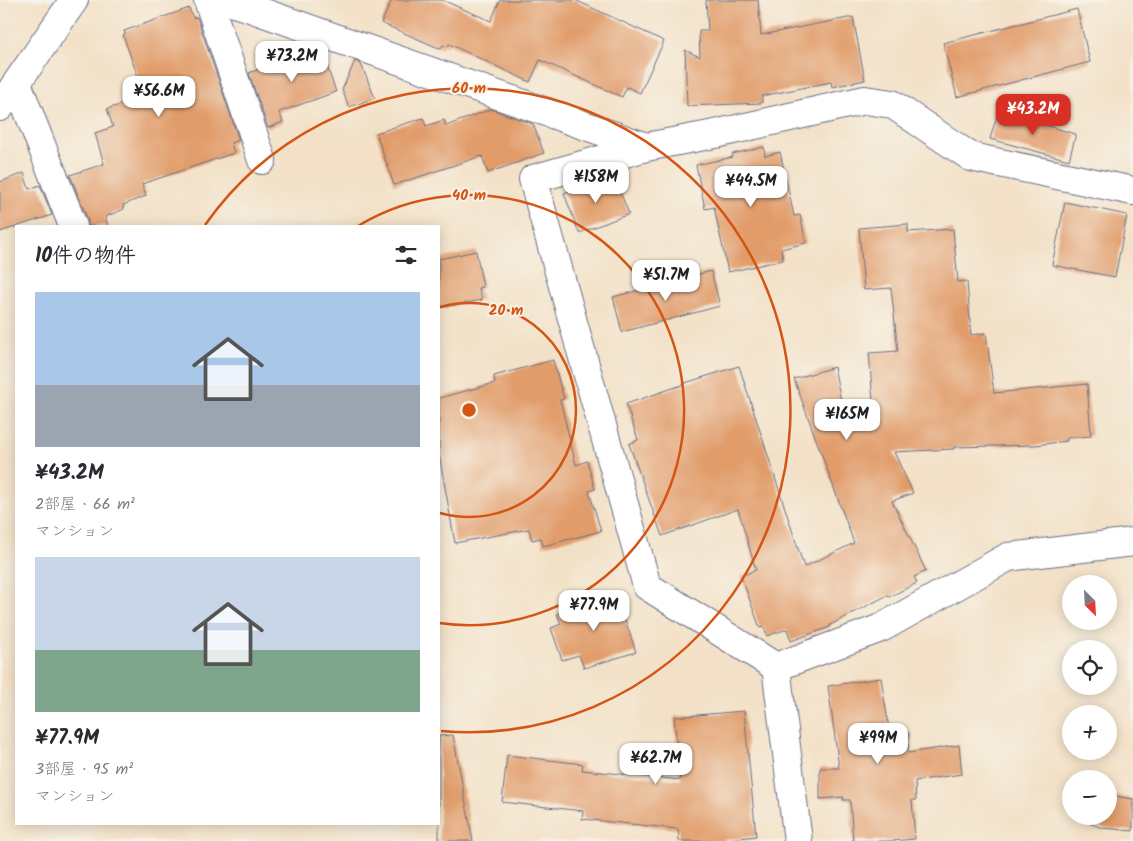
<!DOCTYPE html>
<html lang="ja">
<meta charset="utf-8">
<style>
:root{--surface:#fff;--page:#f7f7f7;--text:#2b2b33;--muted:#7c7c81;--accent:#d93025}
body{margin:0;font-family:Kalam,"Klee One",sans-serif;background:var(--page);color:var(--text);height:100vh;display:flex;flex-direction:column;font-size:19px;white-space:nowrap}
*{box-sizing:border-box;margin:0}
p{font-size:16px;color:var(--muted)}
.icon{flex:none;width:28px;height:28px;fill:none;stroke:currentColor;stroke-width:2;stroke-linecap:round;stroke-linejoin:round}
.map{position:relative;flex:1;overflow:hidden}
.side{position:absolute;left:15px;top:225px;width:425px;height:600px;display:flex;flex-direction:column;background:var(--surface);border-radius:0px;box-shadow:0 2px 12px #0003}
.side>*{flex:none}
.needle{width:32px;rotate:156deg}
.controls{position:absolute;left:1062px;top:575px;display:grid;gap:10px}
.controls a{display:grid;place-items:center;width:55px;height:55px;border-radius:50%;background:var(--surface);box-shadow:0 2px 12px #0003;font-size:25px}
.price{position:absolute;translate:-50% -42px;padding:0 11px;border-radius:10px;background:#fff;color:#222;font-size:16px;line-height:32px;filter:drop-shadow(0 1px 2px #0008)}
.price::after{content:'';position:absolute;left:50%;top:30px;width:15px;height:11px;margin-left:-8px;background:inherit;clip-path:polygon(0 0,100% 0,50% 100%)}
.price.active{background:var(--accent);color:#fff}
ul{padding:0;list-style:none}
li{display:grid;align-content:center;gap:10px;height:265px;padding:0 20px}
li span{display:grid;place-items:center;height:155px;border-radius:0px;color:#555}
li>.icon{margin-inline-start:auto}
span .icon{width:90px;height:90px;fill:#fffc;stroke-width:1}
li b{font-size:21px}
h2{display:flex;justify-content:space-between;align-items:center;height:60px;padding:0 20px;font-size:21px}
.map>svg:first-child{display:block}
.building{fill:#e19c6a}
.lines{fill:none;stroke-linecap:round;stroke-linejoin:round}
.minor-casing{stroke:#676d83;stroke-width:30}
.minor{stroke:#fff;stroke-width:28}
.ring{fill:none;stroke:#d45514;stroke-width:2.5}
.centre{fill:#d45514;stroke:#f7f3e8;stroke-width:2.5}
.ring-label{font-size:15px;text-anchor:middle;font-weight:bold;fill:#d45514;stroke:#f7f3e8;stroke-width:4;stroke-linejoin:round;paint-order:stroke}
</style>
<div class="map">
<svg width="1133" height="841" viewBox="0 0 1133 841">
<rect width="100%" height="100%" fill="#f7f3e8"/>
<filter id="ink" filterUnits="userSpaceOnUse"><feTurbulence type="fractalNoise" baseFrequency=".02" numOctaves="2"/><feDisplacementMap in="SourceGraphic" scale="10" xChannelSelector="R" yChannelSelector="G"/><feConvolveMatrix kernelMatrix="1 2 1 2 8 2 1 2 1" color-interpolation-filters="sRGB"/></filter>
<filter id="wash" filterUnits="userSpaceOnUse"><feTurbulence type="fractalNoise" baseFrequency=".0096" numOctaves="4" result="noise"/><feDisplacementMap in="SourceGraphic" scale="20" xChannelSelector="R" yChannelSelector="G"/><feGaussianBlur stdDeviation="1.12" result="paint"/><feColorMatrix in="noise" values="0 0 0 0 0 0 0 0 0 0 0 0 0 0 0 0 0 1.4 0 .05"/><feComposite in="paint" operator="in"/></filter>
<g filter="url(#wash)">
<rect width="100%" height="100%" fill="#f3e1c7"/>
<g id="blocks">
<path class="building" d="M 392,0 L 442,0 L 491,21 L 500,0 L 575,0 L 664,41 L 640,93 L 627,87 L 622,97 L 540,60 L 530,82 L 449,44 L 447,47 L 443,45 L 441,49 L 381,23 Z
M 706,0 L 758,0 L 761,35 L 853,17 L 865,80 L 832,87 L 831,82 L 762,96 L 762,103 L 687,106 L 685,50 L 700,57 L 699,31 L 708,31 Z
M 189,8 L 193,18 L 197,17 L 239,140 L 231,143 L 234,153 L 142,184 L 146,196 L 123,205 L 124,209 L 105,217 L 108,226 L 88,226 L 88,220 L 70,175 L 104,164 L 95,133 L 113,127 L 107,109 L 145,97 L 123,35 L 125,34 L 124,31 Z
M 1077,9 L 1090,62 L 957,97 L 943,43 Z
M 311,46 L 321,49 L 336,92 L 279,112 L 283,122 L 268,128 L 249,73 L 281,61 L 280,57 Z
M 355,61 L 361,64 L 375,98 L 349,107 L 342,90 Z
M 491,109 L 533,124 L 544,153 L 488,173 L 482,156 L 394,185 L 376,133 L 423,118 L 426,126 L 444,120 L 446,126 Z
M 998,112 L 1076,134 L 1069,160 L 990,139 Z
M 764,147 L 765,156 L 780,152 L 794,216 L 800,215 L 806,243 L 781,249 L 783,260 L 728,272 L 714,207 L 705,209 L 696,165 L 733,157 L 732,154 Z
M 24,173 L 29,189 L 40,185 L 52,215 L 0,232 L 0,182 Z
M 613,174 L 629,214 L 579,233 L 564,193 Z
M 1065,202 L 1127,215 L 1115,277 L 1052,265 Z
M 908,224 L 908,232 L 953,229 L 958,282 L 967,281 L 971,335 L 986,333 L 994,393 L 1087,384 L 1091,436 L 1067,438 L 1067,441 L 1036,445 L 954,447 L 954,449 L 894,452 L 913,493 L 892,501 L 926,571 L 914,577 L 917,583 L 889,597 L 888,595 L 830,625 L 830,627 L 791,641 L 787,629 L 767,636 L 764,627 L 760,628 L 741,576 L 756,570 L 738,509 L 662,536 L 629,444 L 638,440 L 626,404 L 685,384 L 685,383 L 739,366 L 804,567 L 854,543 L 794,379 L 834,367 L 847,430 L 875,425 L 869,353 L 898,351 L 891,288 L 864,290 L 859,228 Z
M 476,251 L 483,287 L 479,288 L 482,300 L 439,308 L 439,259 Z
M 711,271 L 720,306 L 622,332 L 613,297 Z
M 553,360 L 564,399 L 560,400 L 576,465 L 587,461 L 595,489 L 589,491 L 601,531 L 543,546 L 541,538 L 532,540 L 529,529 L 455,543 L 439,454 L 439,398 L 495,383 L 494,376 Z
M 616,593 L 636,652 L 584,668 L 579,655 L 562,660 L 551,628 L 561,624 L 557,614 Z
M 881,678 L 890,735 L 909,733 L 908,753 L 959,745 L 962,774 L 915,781 L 916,800 L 912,800 L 915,839 L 892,841 L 853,841 L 850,800 L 843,800 L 844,797 L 820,799 L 820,768 L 839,768 L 828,686 Z
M 744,711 L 756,836 L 716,841 L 679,841 L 678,829 L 582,819 L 583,811 L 502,802 L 507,755 L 583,764 L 582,770 L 680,780 L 674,717 Z
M 453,735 L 473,841 L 439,841 L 439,736 Z
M 1109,795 L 1133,799 L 1133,831 L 1103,828 L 1088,823 L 1088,816 L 1109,816 Z"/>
</g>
</g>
<g filter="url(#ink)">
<use href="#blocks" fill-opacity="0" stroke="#676d83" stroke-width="1"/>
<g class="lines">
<g class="minor-casing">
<path id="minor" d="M 208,0 L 262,160
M 224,0 L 253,9 L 646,147
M 17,83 L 73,226
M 0,107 L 74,0
M 776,667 L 647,586 L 533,179 L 646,147 L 715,134 L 865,100 L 892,104 L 971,157 L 1133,191
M 776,667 L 881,628 L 1008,557 L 1133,542
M 776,667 L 798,841"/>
</g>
<use href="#minor" class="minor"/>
</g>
</g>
<g class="ring">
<path d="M440 307A107 107 0 1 1 440 513"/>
<path d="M358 226A215 215 0 1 1 439 623"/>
<path d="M205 225A322 322 0 1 1 441 731"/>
</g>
<circle cx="469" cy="410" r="8" class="centre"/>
<g class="ring-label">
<text x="469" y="93">60 m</text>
<text x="469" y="200">40 m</text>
<text x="506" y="315">20 m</text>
</g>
</svg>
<div class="controls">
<a><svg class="needle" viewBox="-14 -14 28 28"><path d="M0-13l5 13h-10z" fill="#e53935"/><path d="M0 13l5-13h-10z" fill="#7c7c81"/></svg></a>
<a><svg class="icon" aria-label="locate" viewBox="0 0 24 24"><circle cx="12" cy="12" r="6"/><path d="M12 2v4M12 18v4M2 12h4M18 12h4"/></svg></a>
<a>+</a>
<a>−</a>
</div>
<b class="price" style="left:292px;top:83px">¥73.2M</b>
<b class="price" style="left:159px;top:118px">¥56.6M</b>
<b class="price active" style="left:1033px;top:136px">¥43.2M</b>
<b class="price" style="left:596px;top:204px">¥158M</b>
<b class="price" style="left:751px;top:208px">¥44.5M</b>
<b class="price" style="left:666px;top:302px">¥51.7M</b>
<b class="price" style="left:847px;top:441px">¥165M</b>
<b class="price" style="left:594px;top:632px">¥77.9M</b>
<b class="price" style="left:878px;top:765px">¥99M</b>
<b class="price" style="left:656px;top:785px">¥62.7M</b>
<section class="side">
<h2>10件の物件<svg class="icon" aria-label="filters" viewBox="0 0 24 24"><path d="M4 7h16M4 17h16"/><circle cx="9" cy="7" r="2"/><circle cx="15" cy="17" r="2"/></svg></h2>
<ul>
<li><span style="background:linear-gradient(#a9c7e8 60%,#9aa5b1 0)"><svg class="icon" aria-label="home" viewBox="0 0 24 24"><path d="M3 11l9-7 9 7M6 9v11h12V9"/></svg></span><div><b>¥43.2M</b><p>2部屋 · 66 m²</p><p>マンション</p></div></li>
<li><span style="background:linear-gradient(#c9d6e8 60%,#7fa58c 0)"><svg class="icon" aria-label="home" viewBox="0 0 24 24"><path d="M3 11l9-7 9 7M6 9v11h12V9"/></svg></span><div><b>¥77.9M</b><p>3部屋 · 95 m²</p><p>マンション</p></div></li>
</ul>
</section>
</div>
